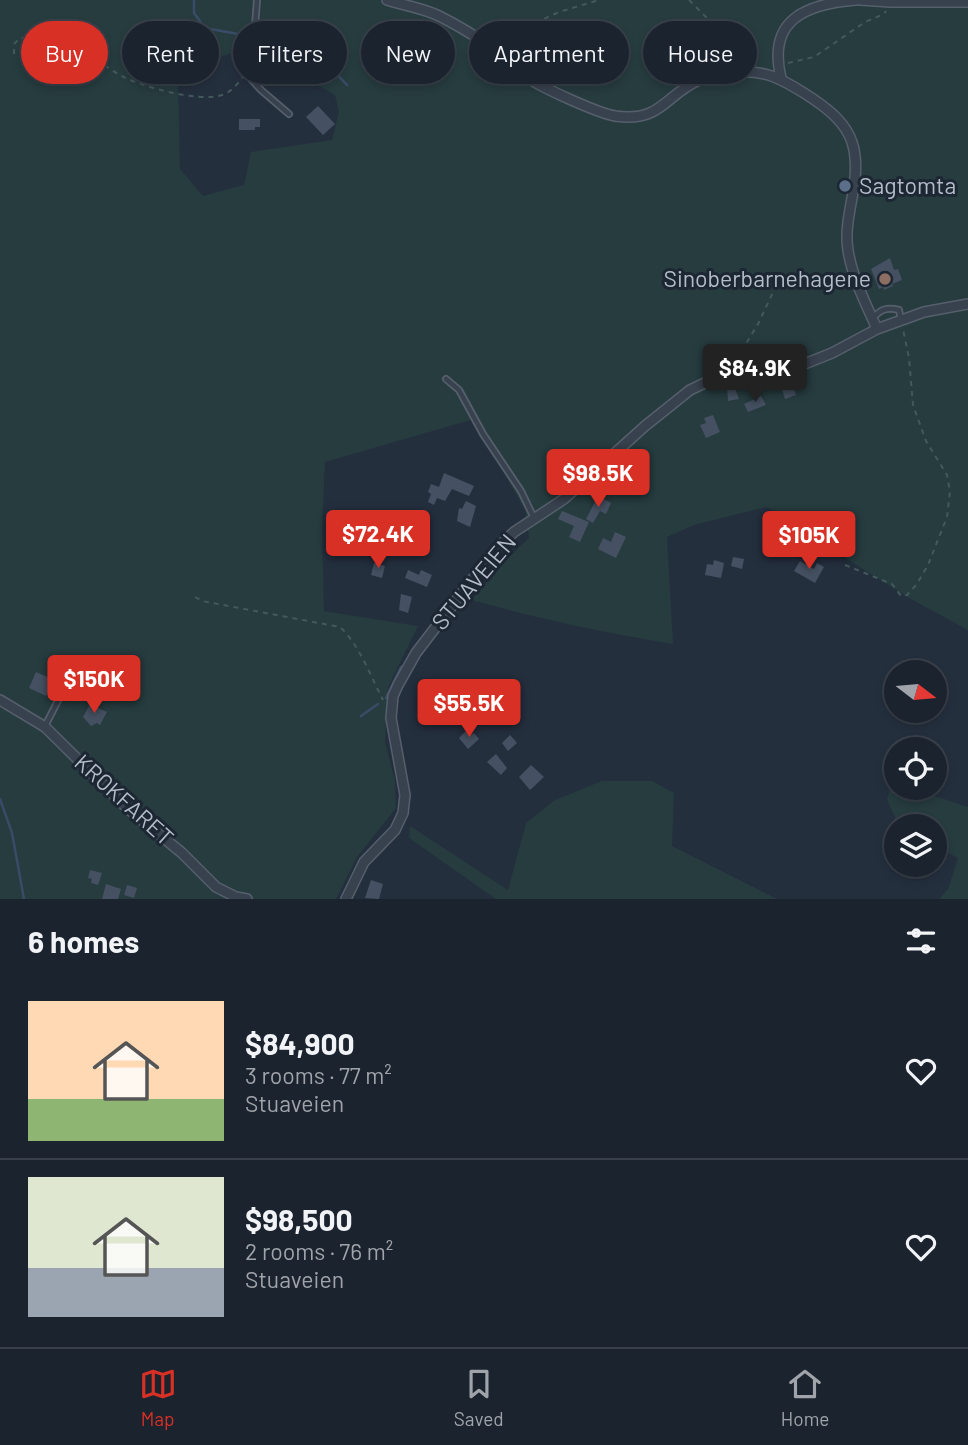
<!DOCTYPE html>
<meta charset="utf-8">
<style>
:root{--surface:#1b232e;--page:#242b36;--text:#f1f3f6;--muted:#a0a4aa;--line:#39404a;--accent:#d93025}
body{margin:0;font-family:Barlow,sans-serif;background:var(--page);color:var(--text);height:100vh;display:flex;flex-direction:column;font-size:26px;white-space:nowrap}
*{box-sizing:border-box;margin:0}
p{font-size:23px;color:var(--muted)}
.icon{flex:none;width:38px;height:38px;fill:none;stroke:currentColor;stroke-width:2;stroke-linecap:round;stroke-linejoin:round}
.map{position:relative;height:899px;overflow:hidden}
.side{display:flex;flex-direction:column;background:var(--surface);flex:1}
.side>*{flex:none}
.hud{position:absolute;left:21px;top:21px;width:928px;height:63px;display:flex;gap:14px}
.needle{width:46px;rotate:106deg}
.fabs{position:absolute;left:884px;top:660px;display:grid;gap:14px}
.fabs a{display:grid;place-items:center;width:63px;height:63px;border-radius:50%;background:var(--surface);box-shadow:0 4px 10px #0003,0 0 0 2px var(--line);font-size:35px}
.price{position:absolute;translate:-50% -60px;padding:0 16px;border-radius:7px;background:var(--accent);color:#fff;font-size:23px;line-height:46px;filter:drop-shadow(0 2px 4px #0008)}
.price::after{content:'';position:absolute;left:50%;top:42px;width:21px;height:16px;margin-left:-10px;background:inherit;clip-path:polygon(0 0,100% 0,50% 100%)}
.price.selected{background:#222;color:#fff}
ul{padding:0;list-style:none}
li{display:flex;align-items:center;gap:21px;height:175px;padding:0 28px}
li+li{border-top:2px solid var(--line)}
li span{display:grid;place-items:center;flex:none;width:196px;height:140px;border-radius:0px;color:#555}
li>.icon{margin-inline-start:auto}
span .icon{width:84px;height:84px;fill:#fffc;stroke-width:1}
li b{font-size:30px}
h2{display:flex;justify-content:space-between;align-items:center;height:84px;padding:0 28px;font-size:30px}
.pill{padding:0 24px;border-radius:32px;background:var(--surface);box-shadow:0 4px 10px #0003,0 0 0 2px var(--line);font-size:24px;line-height:63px}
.pill.selected{background:var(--accent);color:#fff}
.menu{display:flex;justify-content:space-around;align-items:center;height:98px;border-top:2px solid var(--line);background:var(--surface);font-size:19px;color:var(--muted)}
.menu a{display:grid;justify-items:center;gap:4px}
.menu .selected{color:var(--accent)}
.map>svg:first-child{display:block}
.green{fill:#263c3f;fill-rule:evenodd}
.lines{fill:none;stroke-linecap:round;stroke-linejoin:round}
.stream{stroke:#394c67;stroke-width:2.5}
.building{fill:#455162}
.lane-casing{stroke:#565f6c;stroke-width:8}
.street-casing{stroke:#565f6c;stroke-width:12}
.path{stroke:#44595c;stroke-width:2;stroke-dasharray:5 5;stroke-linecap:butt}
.lane{stroke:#38414e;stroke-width:4.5}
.street{stroke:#38414e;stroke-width:9}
.service-dot{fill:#5c6f8a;stroke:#1d2633;stroke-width:2.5}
.education-dot{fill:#8d6e63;stroke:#1d2633;stroke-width:2.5}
.labels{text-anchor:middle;stroke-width:6;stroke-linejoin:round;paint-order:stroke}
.poi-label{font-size:23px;fill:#b4bcc9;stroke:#1d2633;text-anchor:start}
.street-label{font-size:23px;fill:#b4bcc9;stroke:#1d2633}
</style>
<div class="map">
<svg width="968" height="899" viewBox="0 0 968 899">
<rect width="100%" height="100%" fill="#242f3e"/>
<path class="green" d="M 0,0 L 968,0 L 968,630 L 909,598 L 839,554 L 812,525 L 766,507 L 694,525 L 667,537 L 673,644 C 605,633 539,619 472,600 L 500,566 L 529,538 L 525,510 L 474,419 L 325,462 L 322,530 L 324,611 L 418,626 L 388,687 L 385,742 L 395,781 L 396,808 L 357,857 L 336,899 L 0,899 ZM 251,46 L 335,95 L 339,111 L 332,140 L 251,152 L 244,185 L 203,196 L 180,169 L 178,84 L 207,62 Z
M 602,781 L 652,781 L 674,793 L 672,846 L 777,899 L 496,899 L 409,838 L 410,826 L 508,890 L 526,823 L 555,800 Z
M 891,783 L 896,784 L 896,788 L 916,790 L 968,807 L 968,899 L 939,899 L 948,889 L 958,858 L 935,846 L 934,826 L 899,826 L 887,800 Z"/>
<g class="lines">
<path class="stream" d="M 194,0 L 194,13 L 205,28 L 238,34
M 257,36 L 327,64 L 347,85
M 386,698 L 401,667
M 361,716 L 378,704
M 0,799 L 12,833 L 24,899"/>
</g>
<path class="building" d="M 318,106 L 335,124 L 323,135 L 306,117 Z
M 239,119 L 260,119 L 260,127 L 255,127 L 255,130 L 239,130 Z
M 890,258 L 894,270 L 898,269 L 902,280 L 892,284 L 893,286 L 884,290 L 883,287 L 879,289 L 871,269 Z
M 792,382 L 796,395 L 785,399 L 781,386 Z
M 734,386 L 739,399 L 728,401 L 727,387 Z
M 761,396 L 766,405 L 748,412 L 744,404 Z
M 713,415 L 720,432 L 706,438 L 700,425 L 706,423 L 704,418 Z
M 444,473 L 474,486 L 469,496 L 452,489 L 445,501 L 437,498 L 434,505 L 428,502 L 431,494 L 428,492 L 431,484 L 439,487 Z
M 598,496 L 611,503 L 606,514 L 600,511 L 593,523 L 586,519 Z
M 466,501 L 476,506 L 470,527 L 457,521 L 459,508 L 462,509 Z
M 562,511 L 589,522 L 580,542 L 569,537 L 574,526 L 558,519 Z
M 348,513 L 348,526 L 338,524 L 337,514 Z
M 615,532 L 626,537 L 616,558 L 598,549 L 603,538 L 611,542 Z
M 774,535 L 790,545 L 785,555 L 768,546 Z
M 733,557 L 744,559 L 742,569 L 731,566 Z
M 714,560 L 724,563 L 721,578 L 705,575 L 707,564 L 713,565 Z
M 800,561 L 814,569 L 817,563 L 824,567 L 815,583 L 794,571 Z
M 374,563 L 385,566 L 382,578 L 371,575 Z
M 408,570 L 419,575 L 421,570 L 432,575 L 427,587 L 405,578 Z
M 401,594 L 412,597 L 408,613 L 399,610 Z
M 36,672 L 54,680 L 46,696 L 29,688 Z
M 90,704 L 107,712 L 100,725 L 97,723 L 91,726 L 83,717 Z
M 467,730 L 471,735 L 474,733 L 479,739 L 468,749 L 459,738 Z
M 510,735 L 517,743 L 508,751 L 502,743 Z
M 496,754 L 507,768 L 501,775 L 487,762 Z
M 531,765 L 544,777 L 530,790 L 519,777 Z
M 90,870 L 102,873 L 98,885 L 91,883 L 92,879 L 88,878 Z
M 371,880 L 383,884 L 379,899 L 365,898 Z
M 106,884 L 121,889 L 118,899 L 102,899 Z
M 127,885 L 137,888 L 134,898 L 124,895 Z"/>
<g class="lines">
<g class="lane-casing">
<path id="lane" d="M 257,0 L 251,79 L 261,90 L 289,114
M 873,318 C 881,309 887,307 899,310 L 901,320
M 446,379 L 459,390 L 483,434 L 521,491 L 534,518
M 45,726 L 62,693"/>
</g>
<g class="street-casing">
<path id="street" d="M 387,0 C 403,5 422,8 437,15 C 456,24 475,36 492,47 C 504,55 512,67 524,75 C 537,86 598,113 615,116 C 661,123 665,95 699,80 C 710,75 723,73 735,72 C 765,70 780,78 804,93 C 850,122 863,143 852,198 C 849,215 845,233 848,250 C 852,277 866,304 877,329
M 860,0 L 890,2 L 968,2
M 781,78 C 767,20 805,4 856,0
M 0,700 L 45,727 L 126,807 L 182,853 L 216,887 L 236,897 L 247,899
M 346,899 L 364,862 L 395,830 L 403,813 L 405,795 L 391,718 L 393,696 L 398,685 L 416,653 L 494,551 L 514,532 L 564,499 L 645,426 L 690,390 L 715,378 L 777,375 L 832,353 L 877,329 L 924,312 L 968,304"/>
</g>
<path class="path" d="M 689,0 L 709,20 L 716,44 L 731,64
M 502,45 L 530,25 L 559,12 L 599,0
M 14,54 L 14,44 L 20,38 C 35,37 53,38 68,43 C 85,48 102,65 118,74 C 138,86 199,103 222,95 C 232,92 239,82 245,74
M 788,63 L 814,57 L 865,22 L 884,14 L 886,11
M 731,368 L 758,324 L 776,286
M 845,565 L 892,584 L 901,596 L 907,595 L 917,584 L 928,565 L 947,517 L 950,491 L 947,475 L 926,441 L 913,405 L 909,358 L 903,329
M 195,597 L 202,601 L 340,627 C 360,646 370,675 383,700"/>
<use href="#lane" class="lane"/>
<use href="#street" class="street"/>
</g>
<circle class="service-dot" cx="845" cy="186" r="7"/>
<circle class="education-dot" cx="885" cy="279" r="7"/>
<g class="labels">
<g class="poi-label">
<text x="859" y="194">Sagtomta</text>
<text x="871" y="287" text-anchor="end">Sinoberbarnehagene</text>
</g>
<g class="street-label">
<text transform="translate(474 582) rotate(-50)" y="8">STUAVEIEN</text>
<text transform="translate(124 800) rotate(42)" y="8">KROKFARET</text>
</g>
</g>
</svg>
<div class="fabs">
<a><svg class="needle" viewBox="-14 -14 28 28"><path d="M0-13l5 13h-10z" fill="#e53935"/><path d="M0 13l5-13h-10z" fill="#a0a4aa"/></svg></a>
<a><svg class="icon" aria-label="locate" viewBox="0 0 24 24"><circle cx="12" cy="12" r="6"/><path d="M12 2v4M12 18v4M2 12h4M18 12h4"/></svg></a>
<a><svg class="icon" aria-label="layers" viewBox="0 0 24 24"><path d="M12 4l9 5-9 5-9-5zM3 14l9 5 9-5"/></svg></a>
</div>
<b class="price selected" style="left:755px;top:404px">$84.9K</b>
<b class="price" style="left:598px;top:509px">$98.5K</b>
<b class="price" style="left:378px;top:570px">$72.4K</b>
<b class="price" style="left:809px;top:571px">$105K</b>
<b class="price" style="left:94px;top:715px">$150K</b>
<b class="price" style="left:469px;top:739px">$55.5K</b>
<div class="hud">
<a class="pill selected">Buy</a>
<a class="pill">Rent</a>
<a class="pill">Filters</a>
<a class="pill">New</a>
<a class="pill">Apartment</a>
<a class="pill">House</a>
</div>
</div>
<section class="side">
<h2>6 homes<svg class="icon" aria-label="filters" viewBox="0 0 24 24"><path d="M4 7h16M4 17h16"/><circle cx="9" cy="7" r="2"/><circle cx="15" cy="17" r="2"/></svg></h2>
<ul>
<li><span style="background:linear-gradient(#ffd9b3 70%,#8fb573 0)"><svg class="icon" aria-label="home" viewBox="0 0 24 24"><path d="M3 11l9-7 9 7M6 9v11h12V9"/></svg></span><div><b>$84,900</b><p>3 rooms · 77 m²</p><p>Stuaveien</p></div><svg class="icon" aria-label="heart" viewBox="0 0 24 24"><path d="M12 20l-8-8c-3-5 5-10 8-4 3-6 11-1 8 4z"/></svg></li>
<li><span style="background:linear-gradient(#dfe7d0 65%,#9aa5b1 0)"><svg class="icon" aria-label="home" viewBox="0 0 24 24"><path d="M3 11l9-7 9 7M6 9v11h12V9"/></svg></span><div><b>$98,500</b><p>2 rooms · 76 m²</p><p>Stuaveien</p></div><svg class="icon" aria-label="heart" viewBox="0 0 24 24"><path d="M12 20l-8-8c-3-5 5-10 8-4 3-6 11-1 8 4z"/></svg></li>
</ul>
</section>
<nav class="menu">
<a class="selected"><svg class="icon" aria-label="map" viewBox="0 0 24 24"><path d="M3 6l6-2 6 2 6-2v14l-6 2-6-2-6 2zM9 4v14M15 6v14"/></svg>Map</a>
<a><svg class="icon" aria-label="saved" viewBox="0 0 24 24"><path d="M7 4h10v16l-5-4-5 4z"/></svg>Saved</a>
<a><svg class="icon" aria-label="home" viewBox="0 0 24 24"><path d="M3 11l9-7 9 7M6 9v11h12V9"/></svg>Home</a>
</nav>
